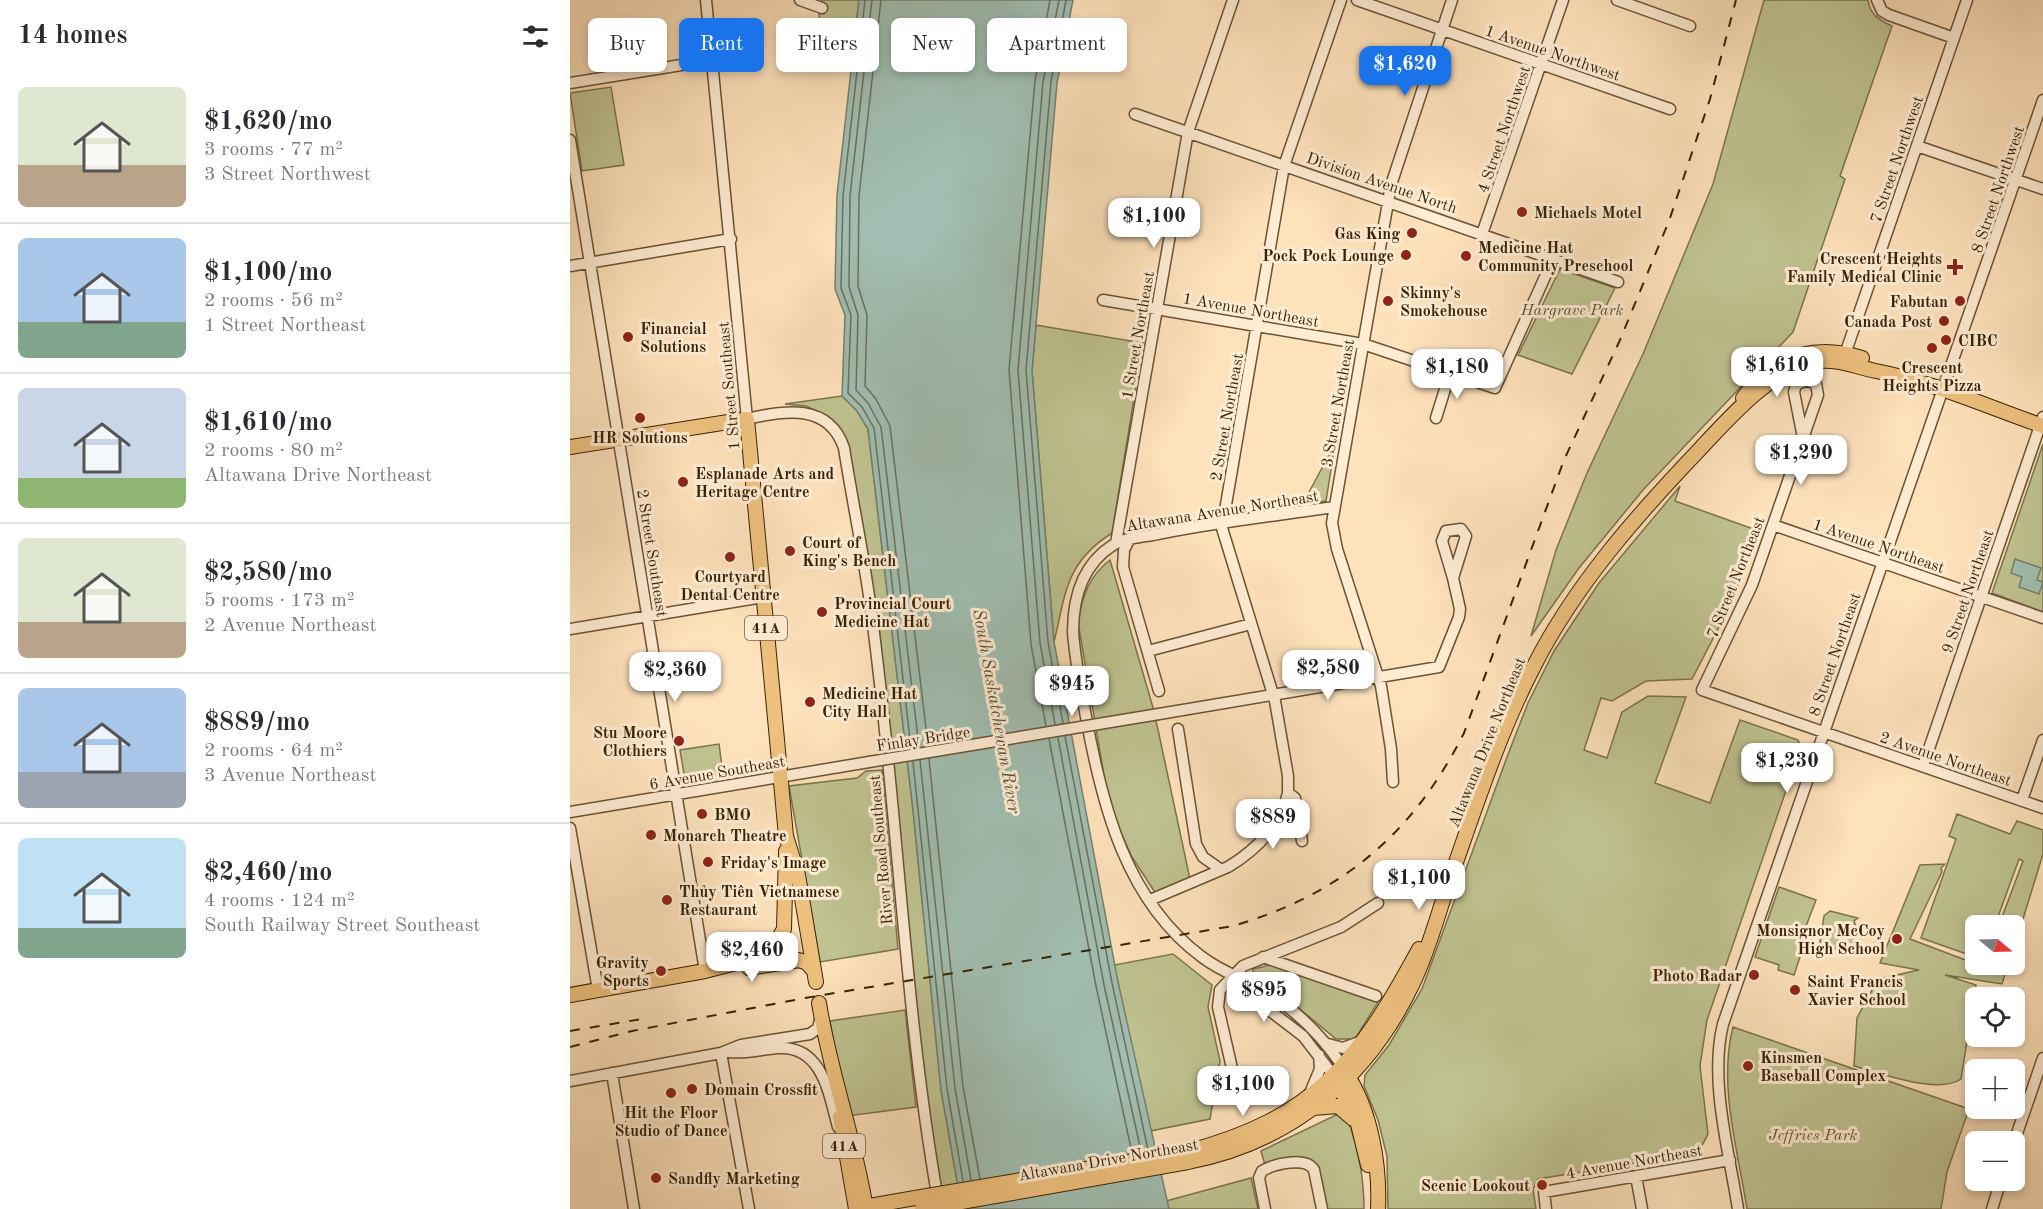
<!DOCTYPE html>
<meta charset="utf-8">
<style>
:root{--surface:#fff;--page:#f7f7f7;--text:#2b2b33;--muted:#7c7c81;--line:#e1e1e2;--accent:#1a73e8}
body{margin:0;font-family:"Old Standard TT",serif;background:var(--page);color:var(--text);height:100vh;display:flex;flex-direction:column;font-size:22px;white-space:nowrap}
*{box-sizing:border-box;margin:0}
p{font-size:20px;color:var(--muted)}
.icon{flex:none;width:33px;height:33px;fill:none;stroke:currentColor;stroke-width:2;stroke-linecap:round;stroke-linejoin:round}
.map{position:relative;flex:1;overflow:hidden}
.panel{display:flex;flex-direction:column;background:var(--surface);width:570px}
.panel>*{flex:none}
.banner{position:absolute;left:18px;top:18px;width:570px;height:54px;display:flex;gap:12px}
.needle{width:39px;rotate:109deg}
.fabs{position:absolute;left:1395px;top:915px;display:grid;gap:12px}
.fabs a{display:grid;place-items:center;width:60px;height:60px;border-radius:9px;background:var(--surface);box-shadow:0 3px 9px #0003;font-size:30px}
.price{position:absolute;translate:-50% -51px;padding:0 14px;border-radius:12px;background:#fff;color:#222;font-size:20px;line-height:39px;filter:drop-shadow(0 2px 3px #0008)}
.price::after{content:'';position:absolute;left:50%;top:36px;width:18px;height:14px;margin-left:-9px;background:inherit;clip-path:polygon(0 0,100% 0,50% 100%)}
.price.on{background:var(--accent);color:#fff}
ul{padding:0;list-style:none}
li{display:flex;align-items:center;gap:18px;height:150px;padding:0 18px}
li+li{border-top:2px solid var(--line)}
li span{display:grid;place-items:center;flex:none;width:168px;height:120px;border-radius:9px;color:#555}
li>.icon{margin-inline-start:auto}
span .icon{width:72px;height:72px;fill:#fffc;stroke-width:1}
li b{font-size:26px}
h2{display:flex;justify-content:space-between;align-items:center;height:72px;padding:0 18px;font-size:26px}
.tag{padding:0 21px;border-radius:9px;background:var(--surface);box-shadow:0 3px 9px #0003;font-size:21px;line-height:54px}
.tag.on{background:var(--accent);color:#fff}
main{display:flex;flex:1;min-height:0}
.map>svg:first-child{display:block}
.green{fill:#bfc391;stroke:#7c734a;stroke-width:1.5}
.water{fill:#a0beb1;stroke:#76806c;stroke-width:1.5}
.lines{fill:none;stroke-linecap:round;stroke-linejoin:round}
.shore{stroke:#6c705a;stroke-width:1.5}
.minor-casing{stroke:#6a5332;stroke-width:13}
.major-casing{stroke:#382304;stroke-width:16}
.minor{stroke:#feecd3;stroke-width:10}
.major{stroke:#efc17e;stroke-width:14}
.rail{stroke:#382304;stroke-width:2;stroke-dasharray:10 10;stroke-linecap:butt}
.minor-bridge-casing{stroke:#6a5332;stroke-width:13;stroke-linecap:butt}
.major-bridge-casing{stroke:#382304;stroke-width:16;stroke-linecap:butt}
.minor-bridge{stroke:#feecd3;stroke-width:10}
.major-bridge{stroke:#efc17e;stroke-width:14}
.poi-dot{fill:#8f2418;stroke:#feecd3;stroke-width:2}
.labels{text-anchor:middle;stroke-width:6;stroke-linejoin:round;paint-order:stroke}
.shield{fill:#feecd3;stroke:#735f42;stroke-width:1.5}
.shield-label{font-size:15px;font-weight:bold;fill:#382304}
.street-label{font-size:16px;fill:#382304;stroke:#feecd3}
.poi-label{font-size:16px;font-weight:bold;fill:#382304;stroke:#feecd3;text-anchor:start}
.park-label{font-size:16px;font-style:italic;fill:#60532e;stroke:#feecd3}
.water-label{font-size:18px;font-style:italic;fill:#575238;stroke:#feecd3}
</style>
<main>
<section class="panel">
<h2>14 homes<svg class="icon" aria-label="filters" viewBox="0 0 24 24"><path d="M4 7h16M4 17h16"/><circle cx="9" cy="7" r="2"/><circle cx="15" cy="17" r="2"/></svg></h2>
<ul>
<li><span style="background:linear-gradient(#dfe7d0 65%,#b9a48a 0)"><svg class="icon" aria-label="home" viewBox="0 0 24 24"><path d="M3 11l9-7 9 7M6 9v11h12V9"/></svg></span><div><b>$1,620/mo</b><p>3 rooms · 77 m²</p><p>3 Street Northwest</p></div></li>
<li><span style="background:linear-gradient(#a9c7e8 70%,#7fa58c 0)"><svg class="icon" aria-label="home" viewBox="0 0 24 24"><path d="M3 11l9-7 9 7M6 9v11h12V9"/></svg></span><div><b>$1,100/mo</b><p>2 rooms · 56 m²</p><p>1 Street Northeast</p></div></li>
<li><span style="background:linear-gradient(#c9d6e8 75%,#8fb573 0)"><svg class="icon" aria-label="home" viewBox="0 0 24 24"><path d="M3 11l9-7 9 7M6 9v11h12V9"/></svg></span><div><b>$1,610/mo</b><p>2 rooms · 80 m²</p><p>Altawana Drive Northeast</p></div></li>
<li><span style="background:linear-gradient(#dfe7d0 70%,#b9a48a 0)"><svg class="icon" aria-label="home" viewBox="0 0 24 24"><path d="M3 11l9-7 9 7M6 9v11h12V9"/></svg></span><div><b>$2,580/mo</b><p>5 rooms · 173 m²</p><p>2 Avenue Northeast</p></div></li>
<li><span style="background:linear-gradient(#a9c7e8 70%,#9aa5b1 0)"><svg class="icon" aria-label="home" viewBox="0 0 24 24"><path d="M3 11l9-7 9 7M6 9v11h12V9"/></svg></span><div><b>$889/mo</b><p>2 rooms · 64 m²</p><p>3 Avenue Northeast</p></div></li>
<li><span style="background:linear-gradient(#bfe0f5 75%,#7fa58c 0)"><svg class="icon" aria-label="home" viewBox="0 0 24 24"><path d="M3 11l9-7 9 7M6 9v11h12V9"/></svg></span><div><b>$2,460/mo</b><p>4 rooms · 124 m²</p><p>South Railway Street Southeast</p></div></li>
</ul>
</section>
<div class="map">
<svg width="1473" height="1209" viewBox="0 0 1473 1209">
<rect width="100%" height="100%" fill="#fee2bc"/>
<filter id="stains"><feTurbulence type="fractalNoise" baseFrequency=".00333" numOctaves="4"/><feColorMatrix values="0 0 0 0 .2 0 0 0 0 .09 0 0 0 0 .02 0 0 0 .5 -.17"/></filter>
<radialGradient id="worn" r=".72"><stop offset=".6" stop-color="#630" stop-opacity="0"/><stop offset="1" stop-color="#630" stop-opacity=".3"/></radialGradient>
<path class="green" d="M 252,0 L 289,0 L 283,55 L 252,59 L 249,12 Z
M 1194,0 L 1298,0 C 1300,15 1309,20 1322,26 L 1270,176 L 1275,179 L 1223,332 L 1073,490 L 1009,568 L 961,636 L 986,550 L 1017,473 L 1073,354 L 1143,184 Z
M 41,87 L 54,165 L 12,171 L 0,93 Z
M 990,269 L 1045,288 L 1002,374 L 948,355 Z
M 466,325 L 573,343 L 542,533 C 495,563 496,593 484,642 L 462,371 Z
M 272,396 L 287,411 L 298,429 L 343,810 L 371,1090 L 392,1209 L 373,1209 L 357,1108 L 308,616 L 278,448 L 262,421 L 256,416 L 236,406 L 215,404 Z
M 765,444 L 756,501 L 732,505 Z
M 1473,444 L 1473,612 L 1422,593 Z
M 1110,486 L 1105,501 L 1189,531 L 1161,604 L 1122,679 L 1076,681 L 1042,701 L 1031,698 L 1014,750 L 1037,758 L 1052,712 L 1078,696 L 1116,697 L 1085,783 L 1140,803 L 1170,720 L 1228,740 L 1231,747 L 1137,1020 L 1130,1066 L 1138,1134 L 1128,1153 L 968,1179 L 963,1189 L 966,1209 L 818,1209 L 817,1156 L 808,1120 L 794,1086 L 795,1075 L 819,1045 L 852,989 L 937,757 L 958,703 L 984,651 L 1029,583 Z
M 540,560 L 584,711 L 620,879 L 586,894 L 562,857 L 546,822 L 537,793 L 508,622 C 512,597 519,576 540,560 Z
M 149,744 L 153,774 L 115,780 L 110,750 Z
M 312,770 L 328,949 L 250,962 L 219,786 L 287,778 L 296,771 Z
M 1387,814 L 1440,834 L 1447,821 L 1473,830 L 1473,854 L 1445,945 L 1444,926 L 1429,925 L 1453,861 L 1449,859 L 1425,925 L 1406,926 L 1405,957 L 1351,938 L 1386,839 L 1379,836 Z
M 1375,864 L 1371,868 L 1372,872 L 1340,939 L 1406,964 L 1438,965 L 1432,984 L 1375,975 L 1406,985 L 1391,1079 C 1368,1095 1309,1073 1284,1066 L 1287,1018 L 1308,979 L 1349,970 L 1310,963 L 1350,865 Z
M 1209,887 L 1246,900 L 1233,934 L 1237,936 L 1224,975 L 1208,970 L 1209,965 L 1185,957 Z
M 1260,911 L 1288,918 L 1284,921 C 1294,942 1274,958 1255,944 L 1249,949 L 1254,916 Z
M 603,954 L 642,985 L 638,1007 L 650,1061 L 640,1119 L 580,1131 L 544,965 Z
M 701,965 L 808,1002 L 785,1039 L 766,1039 L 725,1005 L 682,977 L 683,969 Z
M 335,1010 L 346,1107 L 277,1116 L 260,1021 Z
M 1163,1027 L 1399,1109 L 1377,1172 L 1371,1209 L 1177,1209 C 1168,1150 1148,1086 1163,1027 Z
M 768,1114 L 778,1120 C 788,1148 794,1179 794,1209 L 757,1209 C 745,1154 752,1151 695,1165 L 691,1151 Z
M 681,1178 L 688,1209 L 599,1209 L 596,1201 Z"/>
<path class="water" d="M 289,0 L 503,0 L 487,83 L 462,371 L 484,642 L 548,982 L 599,1209 L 392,1209 L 371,1090 L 343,810 L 298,429 L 287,411 L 272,396 L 275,315 L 265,289 L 267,195 Z
M 1445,559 L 1471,568 L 1467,580 L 1473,582 L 1469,594 L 1449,587 L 1452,577 L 1441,573 Z"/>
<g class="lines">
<path class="shore" d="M 295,0 L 273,196 L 271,288 L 281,315 L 278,393 L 292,407 L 304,428 L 341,748
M 302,0 L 280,196 L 279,287 L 288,315 L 286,390 L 298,403 L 311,427 L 349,747
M 311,0 L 289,196 L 288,286 L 297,315 L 295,386 L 306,399 L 320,426 L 358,745
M 493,723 L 478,642 L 456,370 L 481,82 L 496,0
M 485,724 L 470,643 L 448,370 L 473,82 L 489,0
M 476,726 L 461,644 L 439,370 L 465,81 L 480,0
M 495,736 L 542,983 L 578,1150
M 488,738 L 534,985 L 571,1151
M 479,739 L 526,986 L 562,1153
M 359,759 L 393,1087 L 410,1179
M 350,760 L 385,1088 L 401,1180
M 343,762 L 377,1089 L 393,1181"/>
<g class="minor-casing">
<path id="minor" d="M 136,0 L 177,419 C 214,410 259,403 274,448 C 283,505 295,561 302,618 C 328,812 334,1007 368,1200
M 230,0 L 252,8
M 787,0 L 1100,109
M 1047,0 L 1120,26
M 1307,0 L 1312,11 L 1319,15 L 1384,38
M 0,83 L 142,60
M 565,114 L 1048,282
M 0,140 L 135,971
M 1347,146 L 1473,189
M 912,234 L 993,0
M 0,266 L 161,239
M 533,300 L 793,344 L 925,388 L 983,259
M 1273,360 L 1397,0
M 866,418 L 880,373
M 1233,438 L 1224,392 L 1226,385 L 1236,380 L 1246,384 L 1248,395 L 1182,585 L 1132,690 L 1473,808
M 764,507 C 704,516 643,522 583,535 C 571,537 554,538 543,545 C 513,564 503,597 503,632 C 505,660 511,689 516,717 C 532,805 556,901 632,957 C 650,971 669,977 688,987 C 723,1007 751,1034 773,1067
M 1203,525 L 1473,618
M 559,540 L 554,550 L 553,567 L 589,691
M 546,543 L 618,132 L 663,0
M 0,629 L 193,597
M 578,651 L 681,624
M 589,714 L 869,667 L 889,617 L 890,609 L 883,578 L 896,536 L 891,529 L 876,531 L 872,541 L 883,578
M 608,729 L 626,844 L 633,857 L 650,869
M 1353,766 L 1473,417
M 823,782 L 821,749 L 811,686 L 767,549 L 762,523 L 821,185 L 882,0
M 1452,800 L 1473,740
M 0,812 L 299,762
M 0,828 L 28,990
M 732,841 L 725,798 L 718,793 L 718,776 L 705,701 L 652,528 L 714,166 L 771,0
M 580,900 L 658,867 C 686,850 710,826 718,793
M 693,957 L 806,996
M 662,977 L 674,991 L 733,1036 L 764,1076
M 758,1044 L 773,1048 L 792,1041
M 158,1052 C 176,1054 191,1049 209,1048 C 253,1046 259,1095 268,1127
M 151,1053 L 179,1209
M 42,1073 L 64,1209
M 0,1081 L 151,1053 L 171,1045 L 240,1034 L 248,1028 L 251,1016
M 740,1093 L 750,1069 L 749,1055
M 662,1098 L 664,1077 L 648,1007 L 650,990 L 673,966 L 771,927 L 808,903
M 1444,1142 L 1473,1058
M 1066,1176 L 1072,1209
M 695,1209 L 689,1178 L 692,1171 C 704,1164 736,1156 744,1170 L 752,1209
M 976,1209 L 974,1192 L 1160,1160
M 1168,1209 C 1159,1151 1139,1081 1153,1024 L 1473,100
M 1422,1209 L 1431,1180"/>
</g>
<g class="major-casing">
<path id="major" d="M 1173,398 C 1204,356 1243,343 1292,358
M 0,447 L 177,419 L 216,836 L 228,875 L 246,982
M 179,968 L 229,960 L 237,963 L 244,971
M 0,995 L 135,971 L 193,956 L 203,948 L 214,929 L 216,851
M 249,1003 C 260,1073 285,1139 296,1209
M 776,1073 C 801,1111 810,1164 808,1209
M 766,1079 L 788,1124 L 798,1165
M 743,1108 L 768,1106 L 783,1119
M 270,1117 L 286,1209
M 616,1152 C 745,1118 788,1062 849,949
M 618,1162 C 722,1142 798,1078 843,983 C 858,952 867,917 878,885 C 904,812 928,735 964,666 C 1005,585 1067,515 1130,449 C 1158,419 1205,365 1248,361 C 1269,359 1286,367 1306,371 C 1363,382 1418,407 1473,426
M 288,1208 L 345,1198"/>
</g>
<use href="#minor" class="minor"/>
<use href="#major" class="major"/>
<path class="rail" d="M 0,1031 L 72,1019
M 0,1047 L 62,1031 L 235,998 L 663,926 C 772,894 843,834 894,733 L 994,460 L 1050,340 L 1099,221 L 1140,99 L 1166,0"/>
<g class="minor-bridge-casing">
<path id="minor-bridge" d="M 299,762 L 589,714"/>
</g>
<g class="major-bridge-casing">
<path id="major-bridge" d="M 345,1198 L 616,1152
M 352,1209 L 618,1162"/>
</g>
<use href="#minor-bridge" class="minor-bridge"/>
<use href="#major-bridge" class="major-bridge"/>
</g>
<g class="poi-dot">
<circle cx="952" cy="212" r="6"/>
<circle cx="842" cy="233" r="6"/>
<circle cx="836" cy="255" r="6"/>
<circle cx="896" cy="256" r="6"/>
<path d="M1382 258h6v6h6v6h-6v6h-6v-6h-6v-6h6z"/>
<circle cx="818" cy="301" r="6"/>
<circle cx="1390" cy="301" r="6"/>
<circle cx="1374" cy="321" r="6"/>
<circle cx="58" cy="337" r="6"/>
<circle cx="1376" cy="340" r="6"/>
<circle cx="1362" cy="348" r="6"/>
<circle cx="70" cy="418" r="6"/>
<circle cx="113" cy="482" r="6"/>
<circle cx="220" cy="551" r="6"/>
<circle cx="160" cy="557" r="6"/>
<circle cx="252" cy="612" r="6"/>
<circle cx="240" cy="702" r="6"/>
<circle cx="109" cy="741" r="6"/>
<circle cx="132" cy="814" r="6"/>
<circle cx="81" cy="835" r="6"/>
<circle cx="138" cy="862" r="6"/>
<circle cx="97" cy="900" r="6"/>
<circle cx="1327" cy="939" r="6"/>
<circle cx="91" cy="971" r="6"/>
<circle cx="1184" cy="975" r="6"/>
<circle cx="1225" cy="990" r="6"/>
<circle cx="1178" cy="1066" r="6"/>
<circle cx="122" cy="1089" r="6"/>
<circle cx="101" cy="1093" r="6"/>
<circle cx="86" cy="1178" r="6"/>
<circle cx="972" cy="1185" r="6"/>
</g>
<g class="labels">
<g class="shield">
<rect x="175" y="616" width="42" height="24" rx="4.5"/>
<rect x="253" y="1134" width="42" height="24" rx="4.5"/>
</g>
<g class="shield-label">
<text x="196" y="633">41A</text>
<text x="274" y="1151">41A</text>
</g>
<g class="street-label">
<text transform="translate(983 52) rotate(19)" y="6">1 Avenue Northwest</text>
<text transform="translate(933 129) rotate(-71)" y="6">4 Street Northwest</text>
<text transform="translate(1326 159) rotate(-71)" y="6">7 Street Northwest</text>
<text transform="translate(812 182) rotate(19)" y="6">Division Avenue North</text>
<text transform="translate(1427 189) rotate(-71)" y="6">8 Street Northwest</text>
<text transform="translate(681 309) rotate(10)" y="6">1 Avenue Northeast</text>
<text transform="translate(567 335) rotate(-80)" y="6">1 Street Northeast</text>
<text transform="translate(158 386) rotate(-95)" y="6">1 Street Southeast</text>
<text transform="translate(767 403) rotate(-80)" y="6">3 Street Northeast</text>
<text transform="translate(656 417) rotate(-80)" y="6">2 Street Northeast</text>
<text transform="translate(652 510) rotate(-9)" y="6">Altawana Avenue Northeast</text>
<text transform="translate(1309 545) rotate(19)" y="6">1 Avenue Northeast</text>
<text transform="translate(83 553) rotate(81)" y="6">2 Street Southeast</text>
<text transform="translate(1165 577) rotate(-68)" y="6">7 Street Northeast</text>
<text transform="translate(1397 591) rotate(-71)" y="6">9 Street Northeast</text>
<text transform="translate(1264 654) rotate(-71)" y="6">8 Street Northeast</text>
<text transform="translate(353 738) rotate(-9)" y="6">Finlay Bridge</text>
<text transform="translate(916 742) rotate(-68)" y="6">Altawana Drive Northeast</text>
<text transform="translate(1376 758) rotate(19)" y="6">2 Avenue Northeast</text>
<text transform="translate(147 772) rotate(-10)" y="6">6 Avenue Southeast</text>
<text transform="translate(310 850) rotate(-95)" y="6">River Road Southeast</text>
<text transform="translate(538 1159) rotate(-10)" y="6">Altawana Drive Northeast</text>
<text transform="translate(1064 1161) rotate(-10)" y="6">4 Avenue Northeast</text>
</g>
<g class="poi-label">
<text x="964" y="218">Michaels Motel</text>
<text x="830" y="239" text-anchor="end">Gas King</text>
<text x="908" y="253">Medicine Hat<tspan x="908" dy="18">Community Preschool</tspan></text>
<text x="824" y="261" text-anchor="end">Pock Pock Lounge</text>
<text x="1372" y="264" text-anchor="end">Crescent Heights<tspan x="1372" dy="18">Family Medical Clinic</tspan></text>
<text x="830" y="298">Skinny's<tspan x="830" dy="18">Smokehouse</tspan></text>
<text x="1378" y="307" text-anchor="end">Fabutan</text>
<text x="1362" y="327" text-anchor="end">Canada Post</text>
<text x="70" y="334">Financial<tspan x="70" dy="18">Solutions</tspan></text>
<text x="1388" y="346">CIBC</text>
<text x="1362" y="373" text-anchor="middle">Crescent<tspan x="1362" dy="18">Heights Pizza</tspan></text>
<text x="70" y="443" text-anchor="middle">HR Solutions</text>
<text x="125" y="479">Esplanade Arts and<tspan x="125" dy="18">Heritage Centre</tspan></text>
<text x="232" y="548">Court of<tspan x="232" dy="18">King's Bench</tspan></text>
<text x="160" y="582" text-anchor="middle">Courtyard<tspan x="160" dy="18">Dental Centre</tspan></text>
<text x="264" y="609">Provincial Court<tspan x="264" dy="18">Medicine Hat</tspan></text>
<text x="252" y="699">Medicine Hat<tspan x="252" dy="18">City Hall</tspan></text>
<text x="97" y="738" text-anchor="end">Stu Moore<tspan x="97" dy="18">Clothiers</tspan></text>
<text x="144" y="820">BMO</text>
<text x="93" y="841">Monarch Theatre</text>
<text x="150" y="868">Friday's Image</text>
<text x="109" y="897">Thủy Tiên Vietnamese<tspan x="109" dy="18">Restaurant</tspan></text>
<text x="1315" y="936" text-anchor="end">Monsignor McCoy<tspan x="1315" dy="18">High School</tspan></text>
<text x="79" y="968" text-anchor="end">Gravity<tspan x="79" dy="18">Sports</tspan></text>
<text x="1172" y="981" text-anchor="end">Photo Radar</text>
<text x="1237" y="987">Saint Francis<tspan x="1237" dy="18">Xavier School</tspan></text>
<text x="1190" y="1063">Kinsmen<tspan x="1190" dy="18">Baseball Complex</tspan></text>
<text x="134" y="1095">Domain Crossfit</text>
<text x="101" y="1118" text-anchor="middle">Hit the Floor<tspan x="101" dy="18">Studio of Dance</tspan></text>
<text x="98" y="1184">Sandfly Marketing</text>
<text x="960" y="1191" text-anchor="end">Scenic Lookout</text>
</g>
<g class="park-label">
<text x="1002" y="315">Hargrave Park</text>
<text x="1243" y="1140">Jeffries Park</text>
</g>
<g class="water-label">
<text transform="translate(427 711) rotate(80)" y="6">South Saskatchewan River</text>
</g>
</g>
<rect width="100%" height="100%" filter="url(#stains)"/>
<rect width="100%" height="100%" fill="url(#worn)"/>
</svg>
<div class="fabs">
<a><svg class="needle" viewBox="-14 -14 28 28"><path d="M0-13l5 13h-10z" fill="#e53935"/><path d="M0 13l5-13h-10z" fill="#7c7c81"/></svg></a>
<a><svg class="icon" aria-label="locate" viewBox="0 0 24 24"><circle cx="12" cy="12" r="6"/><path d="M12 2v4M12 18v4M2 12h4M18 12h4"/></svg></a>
<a>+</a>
<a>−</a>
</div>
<b class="price on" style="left:835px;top:97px">$1,620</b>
<b class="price" style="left:584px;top:249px">$1,100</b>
<b class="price" style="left:1207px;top:398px">$1,610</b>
<b class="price" style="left:887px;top:400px">$1,180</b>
<b class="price" style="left:1231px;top:486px">$1,290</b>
<b class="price" style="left:758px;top:701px">$2,580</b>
<b class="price" style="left:105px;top:703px">$2,360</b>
<b class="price" style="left:502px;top:717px">$945</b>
<b class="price" style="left:1217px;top:794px">$1,230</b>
<b class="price" style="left:703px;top:850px">$889</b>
<b class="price" style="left:849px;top:911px">$1,100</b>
<b class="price" style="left:182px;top:983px">$2,460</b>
<b class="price" style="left:694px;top:1023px">$895</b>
<b class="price" style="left:673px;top:1117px">$1,100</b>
<div class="banner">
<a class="tag">Buy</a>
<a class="tag on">Rent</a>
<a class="tag">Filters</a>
<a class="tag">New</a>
<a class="tag">Apartment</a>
</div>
</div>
</main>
